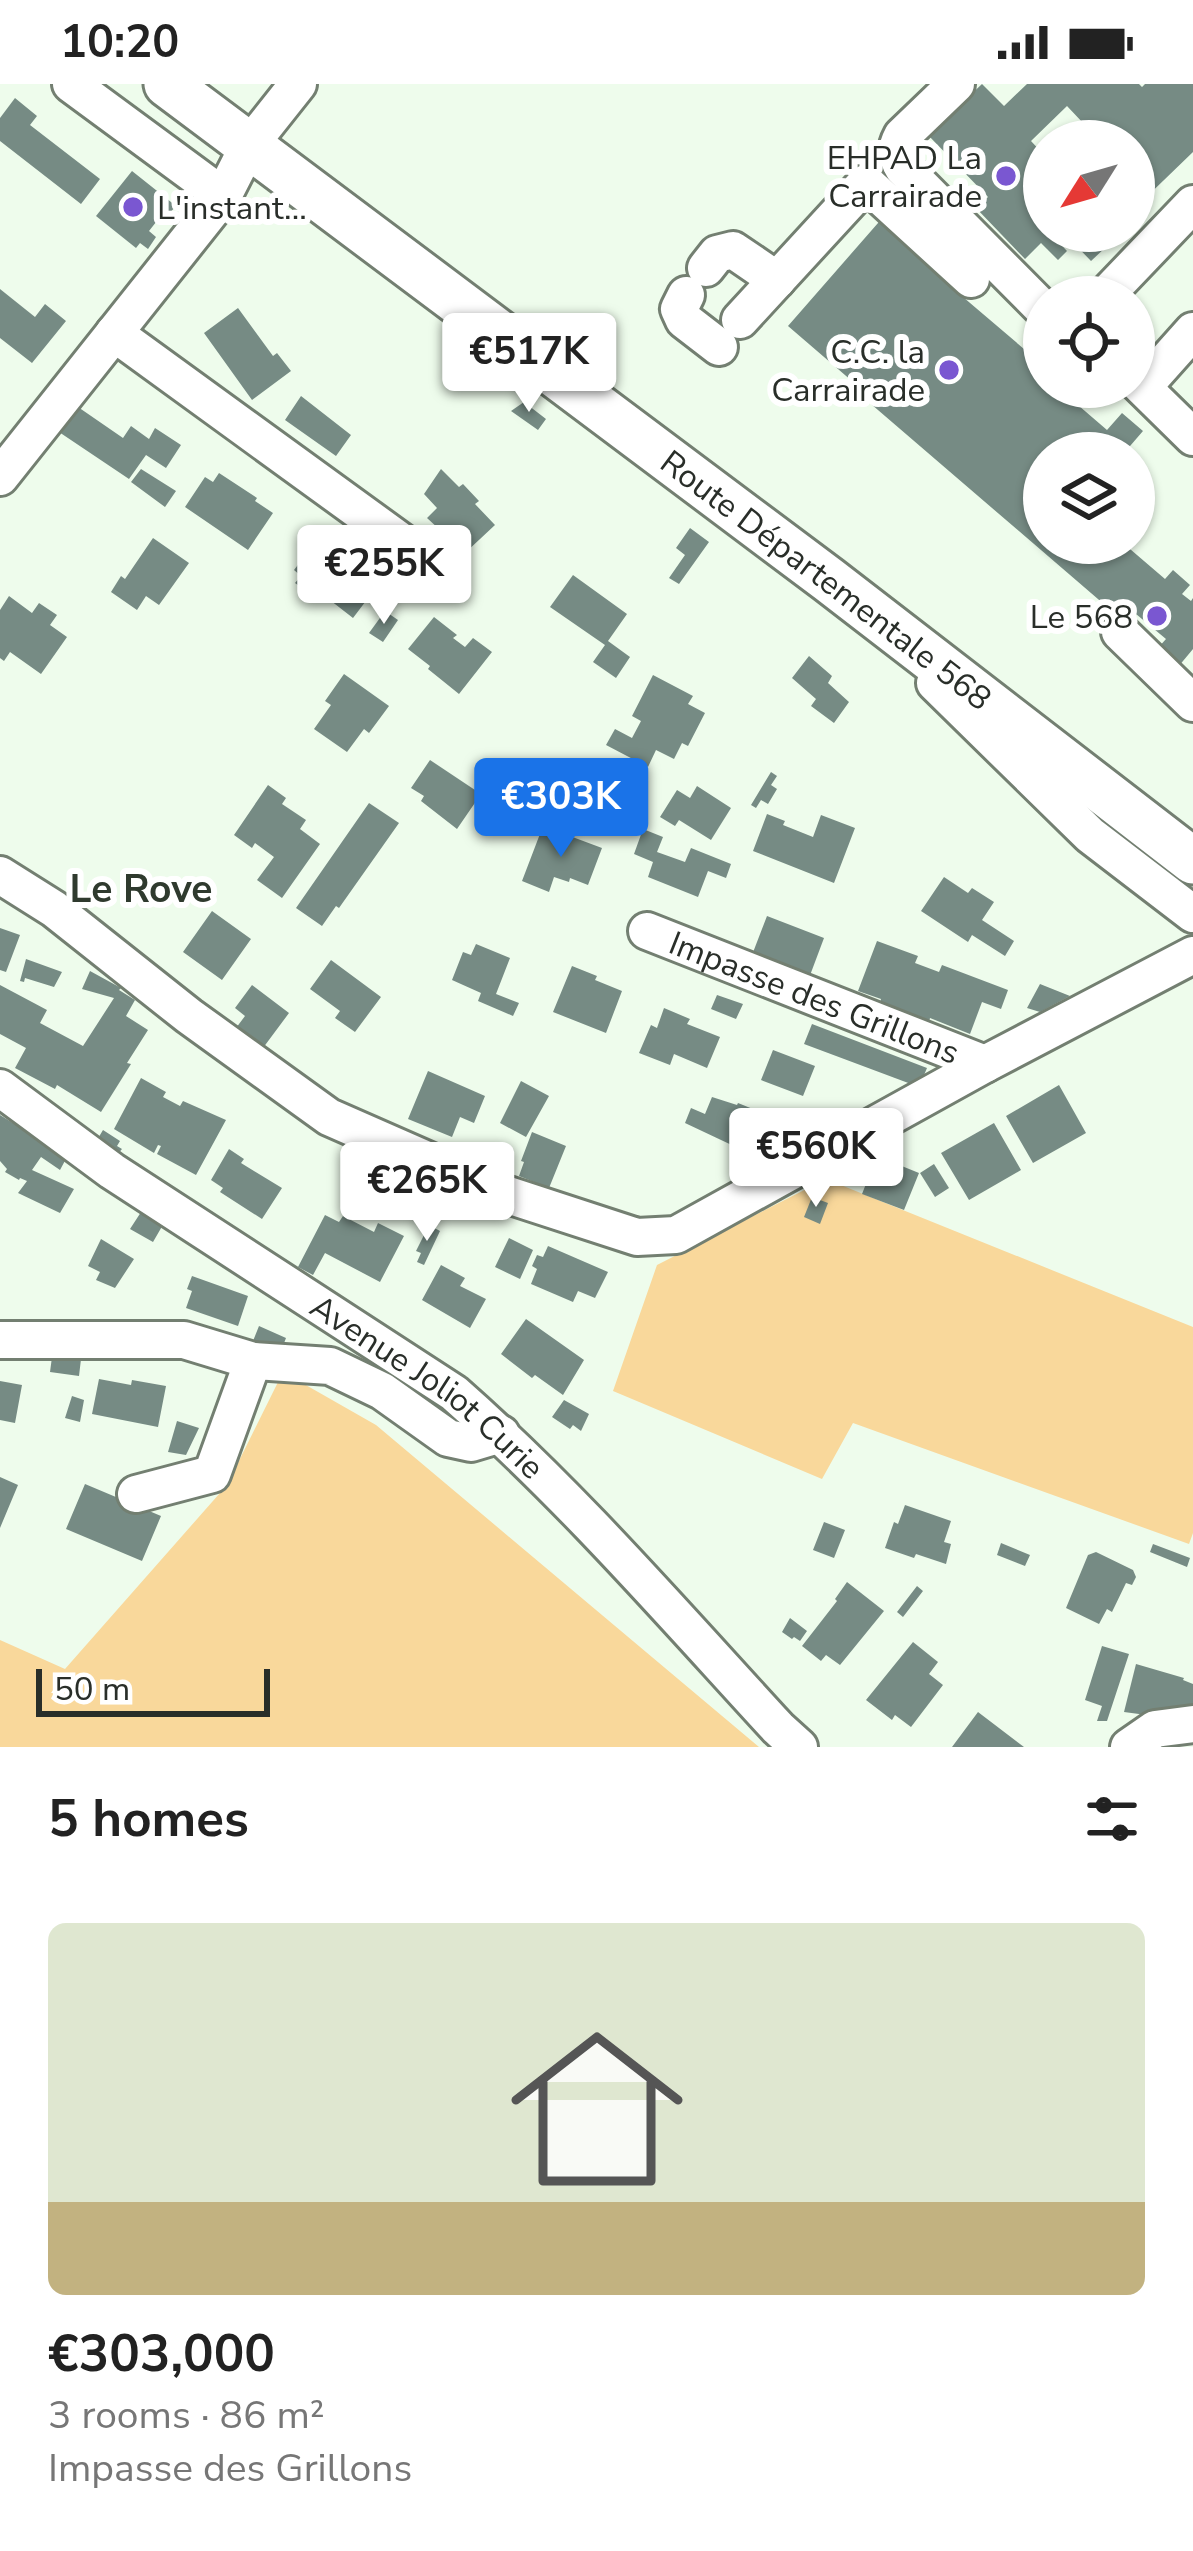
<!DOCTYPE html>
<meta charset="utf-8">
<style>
:root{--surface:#fff;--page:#f2f2f2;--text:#222;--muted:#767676;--accent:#1a73e8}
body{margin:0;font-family:"Nunito Sans",sans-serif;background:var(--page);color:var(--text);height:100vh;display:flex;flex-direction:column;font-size:45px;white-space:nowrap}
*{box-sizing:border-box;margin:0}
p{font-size:39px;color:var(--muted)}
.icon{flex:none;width:66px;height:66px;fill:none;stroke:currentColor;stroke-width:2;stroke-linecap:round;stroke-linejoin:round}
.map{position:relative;height:1663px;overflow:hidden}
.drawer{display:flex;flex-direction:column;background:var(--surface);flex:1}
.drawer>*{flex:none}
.needle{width:78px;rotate:233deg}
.controls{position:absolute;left:1023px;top:36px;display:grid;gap:24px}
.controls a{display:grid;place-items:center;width:132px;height:132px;border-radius:50%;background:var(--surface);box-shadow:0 3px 9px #0004;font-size:60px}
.scale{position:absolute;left:36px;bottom:30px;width:234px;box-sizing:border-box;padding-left:12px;border:6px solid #292e29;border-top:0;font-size:33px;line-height:42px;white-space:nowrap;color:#292e29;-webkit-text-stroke:9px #fff;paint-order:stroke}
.price{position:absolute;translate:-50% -102px;padding:0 27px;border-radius:12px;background:#fff;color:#222;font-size:39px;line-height:78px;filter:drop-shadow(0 3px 6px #0008)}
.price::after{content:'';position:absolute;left:50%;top:72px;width:36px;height:27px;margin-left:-18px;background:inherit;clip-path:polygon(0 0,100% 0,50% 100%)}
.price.on{background:var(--accent);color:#fff}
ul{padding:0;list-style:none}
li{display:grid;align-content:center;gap:24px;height:636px;padding:0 48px}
li span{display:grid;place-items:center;height:372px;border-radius:18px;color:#555}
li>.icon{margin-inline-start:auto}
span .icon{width:216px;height:216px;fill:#fffc;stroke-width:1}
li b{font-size:51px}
h2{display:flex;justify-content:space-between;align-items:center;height:144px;padding:0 48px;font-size:51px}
.status{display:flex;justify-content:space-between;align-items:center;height:84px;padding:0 60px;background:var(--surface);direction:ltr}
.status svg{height:33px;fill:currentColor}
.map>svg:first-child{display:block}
.green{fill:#f9d89b}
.building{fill:#768b84}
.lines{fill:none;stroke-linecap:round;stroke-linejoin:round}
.minor-casing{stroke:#737f71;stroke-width:42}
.major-casing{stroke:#737f71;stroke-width:51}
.minor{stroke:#fff;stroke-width:36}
.major{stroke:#fff;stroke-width:45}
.poi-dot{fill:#7a57d1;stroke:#fff;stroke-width:4.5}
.labels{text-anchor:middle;stroke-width:12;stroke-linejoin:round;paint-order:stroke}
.poi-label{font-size:33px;fill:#292e29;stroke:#fff;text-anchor:end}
.street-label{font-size:33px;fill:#292e29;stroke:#fff}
.quarter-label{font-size:39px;font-weight:bold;fill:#2f3a2e;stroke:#fff}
</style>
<div class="status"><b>10:20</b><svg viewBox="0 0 49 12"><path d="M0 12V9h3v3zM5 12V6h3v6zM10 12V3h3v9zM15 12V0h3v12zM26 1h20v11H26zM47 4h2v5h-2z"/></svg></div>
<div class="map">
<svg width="1193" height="1663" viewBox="0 0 1193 1663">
<rect width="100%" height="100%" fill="#eefcec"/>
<path class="green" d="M 826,1095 L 1193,1243 L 1193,1449 L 1189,1460 L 853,1339 L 822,1395 L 613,1307 L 657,1181 Z
M 283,1288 L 376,1341 L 759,1663 L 0,1663 L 0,1556 L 65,1585 L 227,1401 Z"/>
<path class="building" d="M 982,0 L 1004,22 L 1027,0 L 1139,0 L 1142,3 L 1145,0 L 1193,0 L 1193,68 L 1135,124 L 1142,131 L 1134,139 L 1134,57 L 1100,57 L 1067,22 L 1031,57 L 1044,71 L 1044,147 L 1054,147 L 1051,150 L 1067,167 L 1058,176 L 1041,159 L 1025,175 L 976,124 L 988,113 L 928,51 Z
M 15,14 L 37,32 L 30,41 L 100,95 L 81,120 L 0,57 L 0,34 Z
M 132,87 L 176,122 L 168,131 L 164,128 L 149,147 L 156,153 L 148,165 L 140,159 L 136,164 L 96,132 Z
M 885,131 L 970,205 L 963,213 L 1044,282 L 1044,303 L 1057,303 L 1107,346 L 1122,329 L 1143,347 L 1124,369 L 1044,369 L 1044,459 L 1123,459 L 1165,495 L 1173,486 L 1190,501 L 1182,510 L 1191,517 L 1193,514 L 1193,565 L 1178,583 L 1157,565 L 1166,555 L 1136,530 L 1127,540 L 871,320 L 874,316 L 788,242 Z
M 1062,147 L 1117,147 L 1120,150 L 1091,177 Z
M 0,205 L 35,233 L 45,220 L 66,237 L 32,279 L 0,254 Z
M 238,224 L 273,272 L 277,269 L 291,287 L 252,316 L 204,249 Z
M 301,312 L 351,351 L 336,372 L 285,336 Z
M 524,318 L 546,335 L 538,346 L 511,327 Z
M 78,323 L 123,354 L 131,342 L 149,355 L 155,344 L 181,361 L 166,384 L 146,371 L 129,395 L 59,348 Z
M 141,385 L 176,407 L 165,423 L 131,398 Z
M 441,385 L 459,403 L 463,400 L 479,417 L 475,420 L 495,441 L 465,469 L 427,434 L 437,424 L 424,410 Z
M 219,389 L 257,414 L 255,417 L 273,429 L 248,466 L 185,423 L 205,393 L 213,398 Z
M 326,444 L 346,459 L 334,475 L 375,505 L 353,534 L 326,513 L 322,518 L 295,499 L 301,492 L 294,486 Z
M 690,444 L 709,458 L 679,500 L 669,494 L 685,471 L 676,464 Z
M 153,454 L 189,479 L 159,521 L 146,512 L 137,526 L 111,508 L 121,492 L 125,495 Z
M 573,491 L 627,530 L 608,557 L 630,573 L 616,594 L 593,578 L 605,561 L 550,523 Z
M 9,512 L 32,529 L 39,519 L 57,531 L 50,541 L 67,553 L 41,590 L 10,568 L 4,577 L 0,574 L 0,526 Z
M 385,527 L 398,536 L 383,558 L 369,549 Z
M 434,533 L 457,551 L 453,554 L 465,563 L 473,554 L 492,568 L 459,610 L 428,585 L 430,582 L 408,565 Z
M 809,572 L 832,592 L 828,599 L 849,618 L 834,639 L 811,622 L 816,615 L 792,594 Z
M 344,590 L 389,622 L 369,649 L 364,645 L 347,668 L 314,645 L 331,621 L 325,617 Z
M 653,591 L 693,612 L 688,620 L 705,629 L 688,662 L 682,659 L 674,675 L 656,666 L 648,683 L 606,661 L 615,645 L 632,654 L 641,637 L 632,632 Z
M 430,676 L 481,710 L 457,745 L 421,717 L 424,712 L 411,704 Z
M 771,688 L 777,692 L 771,701 L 777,705 L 768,720 L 761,716 L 756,724 L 751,721 Z
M 268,701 L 286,714 L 282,720 L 306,736 L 300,745 L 320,760 L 282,814 L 257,796 L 274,773 L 255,759 L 252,764 L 234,751 Z
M 697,702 L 731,724 L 711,756 L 679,736 L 675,742 L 660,733 L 677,706 L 690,714 Z
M 369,719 L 399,739 L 339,824 L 336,822 L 322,842 L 296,824 Z
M 767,730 L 785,737 L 783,741 L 813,753 L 821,731 L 855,744 L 834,799 L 753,767 Z
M 543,742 L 602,764 L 588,801 L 570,794 L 569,798 L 554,793 L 549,808 L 522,797 Z
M 643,745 L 663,753 L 657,768 L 685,778 L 691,764 L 731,780 L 726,794 L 708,787 L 698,813 L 648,793 L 653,778 L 634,770 Z
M 944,793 L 968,809 L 972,804 L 994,818 L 982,836 L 1014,857 L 1005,872 L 972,851 L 968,858 L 921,827 Z
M 212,827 L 251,855 L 222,896 L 183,868 Z
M 767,832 L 824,854 L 809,894 L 752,871 Z
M 0,844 L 20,851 L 6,888 L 0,886 Z
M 877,857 L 918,872 L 915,879 L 939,888 L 942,881 L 1008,906 L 1001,925 L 982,918 L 970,950 L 930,934 L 929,938 L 880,919 L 881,915 L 858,907 Z
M 476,860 L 510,874 L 496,910 L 519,919 L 513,932 L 478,917 L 481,909 L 452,896 L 463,868 L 471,871 Z
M 26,875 L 62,888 L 54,903 L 25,894 L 24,898 L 20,897 Z
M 331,876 L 381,913 L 355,948 L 335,934 L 340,927 L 310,905 Z
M 572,882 L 597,892 L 595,896 L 622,907 L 606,949 L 553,928 Z
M 90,887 L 121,904 L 119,906 L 135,916 L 126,932 L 148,946 L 127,979 L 131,980 L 101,1028 L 57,1001 L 55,1005 L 15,984 L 26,964 L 0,950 L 0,901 L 47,926 L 40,939 L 83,962 L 114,914 L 82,905 Z
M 1040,900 L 1070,912 L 1040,928 L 1027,924 Z
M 252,901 L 289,929 L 263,964 L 236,944 L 245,932 L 235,924 Z
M 717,911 L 743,920 L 736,935 L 711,925 Z
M 664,924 L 690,935 L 687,940 L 720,953 L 707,984 L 674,970 L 670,981 L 639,969 L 651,941 L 657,944 Z
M 812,940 L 927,984 L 919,1003 L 804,960 Z
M 773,966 L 815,982 L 803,1012 L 761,996 Z
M 428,987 L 485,1012 L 474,1039 L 460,1033 L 452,1053 L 408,1035 Z
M 141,994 L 166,1008 L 163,1013 L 180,1022 L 183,1017 L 226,1036 L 196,1091 L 157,1070 L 161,1062 L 158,1061 L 154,1069 L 114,1045 Z
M 521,997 L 549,1012 L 526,1053 L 500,1039 Z
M 1059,1001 L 1086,1049 L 1033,1079 L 1006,1032 Z
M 712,1013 L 737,1021 L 738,1019 L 770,1032 L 761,1052 L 771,1057 L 777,1045 L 792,1052 L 776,1082 L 685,1039 L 691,1024 L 705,1030 Z
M 0,1031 L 67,1073 L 60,1086 L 41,1073 L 32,1086 L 74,1105 L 60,1129 L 18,1109 L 27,1097 L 20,1094 L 19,1096 L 5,1088 L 7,1085 L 0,1077 Z
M 994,1039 L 1021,1086 L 969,1116 L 941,1069 Z
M 103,1046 L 120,1057 L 117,1062 L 122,1065 L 117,1071 L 97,1056 Z
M 532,1048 L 566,1062 L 549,1104 L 519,1092 L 524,1078 L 521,1077 Z
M 229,1065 L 244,1075 L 241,1079 L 282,1104 L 262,1135 L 220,1108 L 223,1104 L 211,1096 Z
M 877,1072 L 919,1089 L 904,1126 L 862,1110 Z
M 934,1080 L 949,1104 L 935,1113 L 920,1089 Z
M 812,1113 L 828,1119 L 820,1140 L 804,1133 Z
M 143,1125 L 164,1139 L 153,1158 L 130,1145 Z
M 325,1131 L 339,1138 L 343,1132 L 374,1148 L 378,1139 L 404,1152 L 380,1198 L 325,1169 L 313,1191 L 298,1183 Z
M 429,1141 L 440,1147 L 424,1181 L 417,1178 L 421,1169 L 416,1167 Z
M 509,1154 L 533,1166 L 520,1195 L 495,1183 Z
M 101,1155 L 134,1175 L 115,1204 L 96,1196 L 100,1188 L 88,1182 Z
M 548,1162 L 608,1188 L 595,1214 L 578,1207 L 573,1218 L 531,1200 L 537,1185 L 532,1182 L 537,1171 L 543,1173 Z
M 441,1181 L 465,1194 L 460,1202 L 486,1215 L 470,1244 L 422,1216 Z
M 192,1192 L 248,1212 L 238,1242 L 186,1224 L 192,1207 L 187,1205 Z
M 526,1235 L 584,1276 L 563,1311 L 535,1291 L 532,1294 L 501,1270 Z
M 259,1242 L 286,1254 L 281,1267 L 253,1257 Z
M 52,1273 L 81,1275 L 79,1292 L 50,1288 Z
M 99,1295 L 131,1301 L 132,1296 L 166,1302 L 158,1343 L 92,1330 Z
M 0,1297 L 22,1301 L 15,1339 L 0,1336 Z
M 72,1312 L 84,1316 L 80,1338 L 65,1334 Z
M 564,1316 L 589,1330 L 581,1347 L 573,1341 L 570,1345 L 552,1333 Z
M 177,1337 L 199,1344 L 186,1371 L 168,1368 Z
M 0,1393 L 18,1401 L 0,1444 Z
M 85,1400 L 161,1432 L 142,1477 L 66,1445 Z
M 905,1421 L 951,1437 L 944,1458 L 951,1460 L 946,1480 L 916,1470 L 914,1474 L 885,1464 L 894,1438 L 898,1440 Z
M 824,1438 L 845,1446 L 834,1474 L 813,1466 Z
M 1001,1459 L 1030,1471 L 1025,1482 L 997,1471 Z
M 1153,1460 L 1190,1474 L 1187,1483 L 1150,1468 Z
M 1096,1468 L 1133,1486 L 1136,1493 L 1132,1501 L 1126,1499 L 1112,1528 L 1107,1525 L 1099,1540 L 1066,1524 L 1088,1471 Z
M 847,1498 L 884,1527 L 840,1581 L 826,1571 L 821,1577 L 802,1562 L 837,1517 L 835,1515 Z
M 917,1502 L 923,1507 L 903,1533 L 897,1528 Z
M 790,1534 L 807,1547 L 800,1557 L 794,1553 L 792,1555 L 782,1548 Z
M 913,1558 L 938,1578 L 929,1590 L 943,1601 L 911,1643 L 895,1631 L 892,1636 L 866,1616 Z
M 1102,1562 L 1129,1570 L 1107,1637 L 1097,1637 L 1102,1622 L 1085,1616 Z
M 1136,1580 L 1184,1594 L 1183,1596 L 1193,1600 L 1193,1630 L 1184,1636 L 1124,1628 Z
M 978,1628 L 1024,1663 L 952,1663 Z"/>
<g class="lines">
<g class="minor-casing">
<g id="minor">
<path d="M 71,0 L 223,112"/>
<path d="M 956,0 L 902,52 C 895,65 896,72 903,84 L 1044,226"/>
<path d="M 706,184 L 717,170 L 733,166 L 777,196"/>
<path d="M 686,211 L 679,225 L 684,236 L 719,263"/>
<path d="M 1104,213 L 1193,120"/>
<path d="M 740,236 L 866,99 L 971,195"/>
<path d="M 114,249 L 421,472"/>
<path d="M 1134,295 L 1193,353"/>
<path d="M 1143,303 L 1193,247"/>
<path d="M 0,393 L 223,112 L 248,63 L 298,0"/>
<path d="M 1120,548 L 1193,619"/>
<path d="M 935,599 L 1090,751 L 1193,830"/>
<path d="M 0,791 L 54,825 L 189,932 L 329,1033 L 502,1109 L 637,1153 L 676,1151 L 985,980 L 1193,871"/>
<path id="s1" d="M 647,847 L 985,980"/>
<path id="s2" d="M 0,1004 L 112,1087 L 454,1309 C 571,1412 673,1530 778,1644 L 799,1663"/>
<path d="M 0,1256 L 184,1256 L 253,1277 L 330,1282 L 382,1307 L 448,1354 L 471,1359 L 501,1350"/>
<path d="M 136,1410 L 212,1390 L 253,1277"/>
<path d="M 1129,1663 L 1155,1645 L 1193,1640"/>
</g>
</g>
<g class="major-casing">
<g id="major">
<path id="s3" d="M 167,0 L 829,496 L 1193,777"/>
</g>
</g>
<use href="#minor" class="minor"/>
<use href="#major" class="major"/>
</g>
<g class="poi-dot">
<circle cx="1006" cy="92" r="12"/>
<circle cx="133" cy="123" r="12"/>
<circle cx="949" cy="286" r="12"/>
<circle cx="1157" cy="532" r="12"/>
</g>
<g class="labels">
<g class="poi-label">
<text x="982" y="85">EHPAD La<tspan x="982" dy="38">Carrairade</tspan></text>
<text x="157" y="135" text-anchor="start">L'instant...</text>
<text x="925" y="279">C.C. la<tspan x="925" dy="38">Carrairade</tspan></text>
<text x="1133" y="544">Le 568</text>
</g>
<g class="street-label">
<text dy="12" stroke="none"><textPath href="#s3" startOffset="825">Route Départementale 568</textPath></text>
<text dy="12" stroke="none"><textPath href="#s1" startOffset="180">Impasse des Grillons</textPath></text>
<text dy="12" stroke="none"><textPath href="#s2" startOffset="522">Avenue Joliot Curie</textPath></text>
</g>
<g class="quarter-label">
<text x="141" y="818">Le Rove</text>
</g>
</g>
</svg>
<div class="controls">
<a><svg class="needle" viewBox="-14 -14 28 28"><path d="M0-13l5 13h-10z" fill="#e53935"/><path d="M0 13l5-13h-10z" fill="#767676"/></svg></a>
<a><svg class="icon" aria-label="locate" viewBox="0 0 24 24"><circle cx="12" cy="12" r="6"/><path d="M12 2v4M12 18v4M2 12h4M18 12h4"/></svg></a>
<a><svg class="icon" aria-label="layers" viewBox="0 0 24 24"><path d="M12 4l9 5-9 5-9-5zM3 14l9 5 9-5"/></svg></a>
</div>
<div class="scale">50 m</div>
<b class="price" style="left:529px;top:331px">€517K</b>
<b class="price" style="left:384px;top:543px">€255K</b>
<b class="price on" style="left:561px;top:776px">€303K</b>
<b class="price" style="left:816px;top:1126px">€560K</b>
<b class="price" style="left:427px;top:1160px">€265K</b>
</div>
<section class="drawer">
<h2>5 homes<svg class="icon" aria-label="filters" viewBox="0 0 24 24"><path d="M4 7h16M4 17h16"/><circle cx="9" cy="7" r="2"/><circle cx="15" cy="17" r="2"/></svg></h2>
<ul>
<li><span style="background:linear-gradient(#dfe7d0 75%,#c2b280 0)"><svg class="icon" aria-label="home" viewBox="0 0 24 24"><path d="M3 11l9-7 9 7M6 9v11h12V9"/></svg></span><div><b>€303,000</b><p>3 rooms · 86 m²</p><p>Impasse des Grillons</p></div></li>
</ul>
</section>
